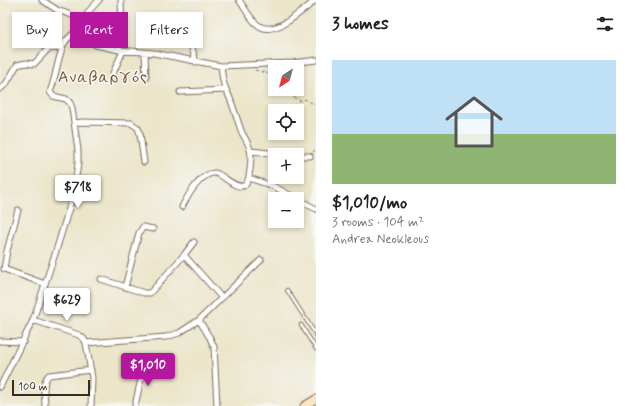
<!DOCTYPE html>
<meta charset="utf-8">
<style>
:root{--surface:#fff;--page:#f6f6f6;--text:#222;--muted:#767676;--line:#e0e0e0;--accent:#b5179e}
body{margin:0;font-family:Mynerve,sans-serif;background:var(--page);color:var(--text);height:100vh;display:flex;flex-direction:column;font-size:15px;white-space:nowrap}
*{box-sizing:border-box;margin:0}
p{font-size:13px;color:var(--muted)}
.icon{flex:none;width:22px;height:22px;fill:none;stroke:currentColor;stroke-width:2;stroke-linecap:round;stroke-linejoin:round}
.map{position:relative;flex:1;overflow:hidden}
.sheet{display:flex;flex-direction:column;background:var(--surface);width:316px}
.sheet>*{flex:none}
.hud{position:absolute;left:12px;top:12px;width:244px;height:36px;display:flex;gap:8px}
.needle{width:26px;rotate:216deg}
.tools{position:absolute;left:268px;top:60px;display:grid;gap:8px}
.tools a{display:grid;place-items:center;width:36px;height:36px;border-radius:0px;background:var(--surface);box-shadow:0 2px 6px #0003;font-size:20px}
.scale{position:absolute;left:12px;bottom:10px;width:78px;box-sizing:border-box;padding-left:4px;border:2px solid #3b2a1e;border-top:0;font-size:11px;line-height:14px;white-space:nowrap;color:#3b2a1e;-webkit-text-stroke:3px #f6f6f2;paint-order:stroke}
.price{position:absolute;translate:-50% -34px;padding:0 9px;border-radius:4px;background:#fff;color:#222;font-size:13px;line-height:26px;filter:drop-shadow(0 1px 2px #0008)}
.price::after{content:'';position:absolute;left:50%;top:24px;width:12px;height:9px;margin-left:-6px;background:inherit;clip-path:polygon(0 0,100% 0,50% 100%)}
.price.active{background:var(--accent);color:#fff}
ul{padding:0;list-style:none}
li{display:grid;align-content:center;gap:8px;height:212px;padding:0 16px}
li+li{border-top:1px solid var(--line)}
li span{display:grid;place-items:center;height:124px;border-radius:0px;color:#555}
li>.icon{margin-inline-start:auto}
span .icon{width:72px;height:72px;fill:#fffc;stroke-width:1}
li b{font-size:17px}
h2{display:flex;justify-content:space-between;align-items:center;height:48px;padding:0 16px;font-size:17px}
.tag{padding:0 14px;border-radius:0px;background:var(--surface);box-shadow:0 2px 6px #0003;font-size:14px;line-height:36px}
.tag.active{background:var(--accent);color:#fff}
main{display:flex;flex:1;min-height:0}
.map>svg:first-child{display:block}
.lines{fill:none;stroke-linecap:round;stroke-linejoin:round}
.lane-casing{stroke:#796b5a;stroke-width:4.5}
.street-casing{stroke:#796b5a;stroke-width:7}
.secondary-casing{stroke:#796b5a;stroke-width:9}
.path{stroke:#796b5a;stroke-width:1;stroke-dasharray:3 3;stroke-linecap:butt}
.lane{stroke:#fff;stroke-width:2.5}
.street{stroke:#fff;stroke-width:5}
.secondary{stroke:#fce5c4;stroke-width:7}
.labels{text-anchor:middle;stroke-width:3;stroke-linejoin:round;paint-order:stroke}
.quarter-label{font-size:16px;letter-spacing:1px;fill:#745036;stroke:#f6f6f2}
</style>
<main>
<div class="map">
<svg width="316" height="406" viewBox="0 0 316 406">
<rect width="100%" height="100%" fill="#f6f6f2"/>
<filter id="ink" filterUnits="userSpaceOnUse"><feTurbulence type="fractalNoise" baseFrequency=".025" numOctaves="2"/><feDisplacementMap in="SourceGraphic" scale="8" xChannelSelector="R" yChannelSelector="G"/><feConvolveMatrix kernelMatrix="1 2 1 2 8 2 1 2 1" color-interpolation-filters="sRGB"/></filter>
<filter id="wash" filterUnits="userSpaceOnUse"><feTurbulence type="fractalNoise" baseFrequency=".012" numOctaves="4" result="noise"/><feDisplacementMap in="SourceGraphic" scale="16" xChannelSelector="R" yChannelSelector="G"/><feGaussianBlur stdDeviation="0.9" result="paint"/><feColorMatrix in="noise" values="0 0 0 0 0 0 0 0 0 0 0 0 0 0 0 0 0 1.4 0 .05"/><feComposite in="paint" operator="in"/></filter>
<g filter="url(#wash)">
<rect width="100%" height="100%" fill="#ebe5c9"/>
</g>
<g filter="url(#ink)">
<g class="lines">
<g class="lane-casing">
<path id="lane" d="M 287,290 L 316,335
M 301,325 L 316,349"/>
</g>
<g class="street-casing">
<path id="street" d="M 42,0 L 57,10 L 83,19
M 99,0 L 88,12 L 82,23 L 82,27 L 90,41 L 96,45 L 119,50 L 154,53 L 221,66 L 293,63 L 316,60
M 239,0 C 245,8 250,19 258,25 C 274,38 303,10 316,0
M 183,17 L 196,62
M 119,50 L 122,33 L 121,0
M 145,53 L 146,78
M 113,73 L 123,51
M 0,89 L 6,84 L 17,65 L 26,63 L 34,64 L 48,49 L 62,48
M 180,92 L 226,90
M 74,123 L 83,122 L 131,123 L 138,128 L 140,134 L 144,162
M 251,151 L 287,155
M 297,156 L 310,156
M 249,178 L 273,186 L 316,209
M 182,207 C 187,197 201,172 215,173 C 223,174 236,191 245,185 C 250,182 252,155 250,150 C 249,144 245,138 242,133 C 238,122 235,112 231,101 C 229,95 226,90 224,84 C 222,78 222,72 221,66
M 184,255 L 222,298
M 4,269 L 7,251 L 18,210
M 4,269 L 45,284
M 101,279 L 144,293 L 150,293 L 184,255 L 194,242
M 125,287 L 139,233 L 143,227 L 153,229
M 33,320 L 79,335 L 84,339 L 86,343 L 92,378 L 91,406
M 199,320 L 210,338 L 214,347 L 217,406
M 0,341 L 23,342
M 86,343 L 166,337 L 179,333 L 199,320 L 261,260
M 0,387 L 33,320 L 56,251 L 73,195 L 78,164 L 78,150 L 72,108 L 70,103 L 66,99 L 53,96 L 50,92 C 56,78 58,54 65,42 C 70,36 76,31 82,27
M 45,406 C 45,396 41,382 49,375 L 91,370
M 135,406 L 144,365"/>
</g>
<g class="secondary-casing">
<path id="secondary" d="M 304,406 L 316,399"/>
</g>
<path class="path" d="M 255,70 L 270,74 L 275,77
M 285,89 C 287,95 295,98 301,101 L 304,99 L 316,105
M 313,152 L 316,149"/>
<use href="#lane" class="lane"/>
<use href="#street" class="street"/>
<use href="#secondary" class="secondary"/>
</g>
</g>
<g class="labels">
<g class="quarter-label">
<text x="103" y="82">Αναβαργός</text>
</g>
</g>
</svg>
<div class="tools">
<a><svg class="needle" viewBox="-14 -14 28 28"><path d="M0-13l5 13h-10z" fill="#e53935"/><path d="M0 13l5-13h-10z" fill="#767676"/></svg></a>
<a><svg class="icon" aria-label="locate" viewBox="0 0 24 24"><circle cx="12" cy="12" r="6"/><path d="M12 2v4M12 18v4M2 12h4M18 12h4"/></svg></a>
<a>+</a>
<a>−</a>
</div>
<div class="scale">100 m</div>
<b class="price" style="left:78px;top:209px">$718</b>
<b class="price" style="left:67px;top:322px">$629</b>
<b class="price active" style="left:148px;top:387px">$1,010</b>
<div class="hud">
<a class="tag">Buy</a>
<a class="tag active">Rent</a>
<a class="tag">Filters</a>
</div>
</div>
<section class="sheet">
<h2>3 homes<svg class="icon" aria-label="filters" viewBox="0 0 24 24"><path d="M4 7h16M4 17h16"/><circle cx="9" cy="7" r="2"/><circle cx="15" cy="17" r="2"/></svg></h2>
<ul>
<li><span style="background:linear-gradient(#bfe0f5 60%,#8fb573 0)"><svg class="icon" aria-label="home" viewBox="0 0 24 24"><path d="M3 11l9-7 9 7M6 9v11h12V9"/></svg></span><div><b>$1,010/mo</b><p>3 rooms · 104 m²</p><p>Andrea Neokleous</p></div></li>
</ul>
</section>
</main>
